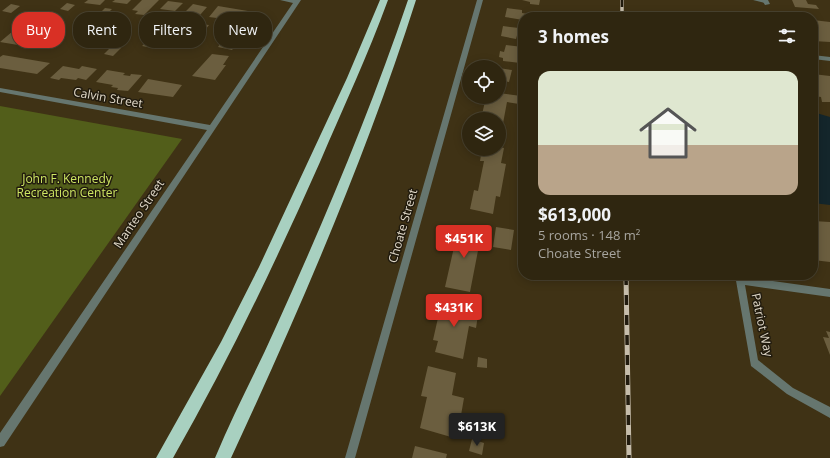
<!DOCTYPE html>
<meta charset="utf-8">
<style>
:root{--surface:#2f2610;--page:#372e19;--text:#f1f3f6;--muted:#a7a59f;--line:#4a4330;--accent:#d93025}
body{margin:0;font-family:"Open Sans",sans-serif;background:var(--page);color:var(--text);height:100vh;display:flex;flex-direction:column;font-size:15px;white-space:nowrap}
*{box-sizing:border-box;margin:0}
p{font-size:13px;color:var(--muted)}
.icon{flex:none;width:22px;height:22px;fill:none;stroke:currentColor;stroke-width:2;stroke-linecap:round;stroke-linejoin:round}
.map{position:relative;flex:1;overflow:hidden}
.drawer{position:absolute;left:518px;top:12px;width:300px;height:268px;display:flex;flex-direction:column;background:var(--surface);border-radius:16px;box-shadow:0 2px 10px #0003,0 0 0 1px var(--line)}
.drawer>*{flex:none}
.hud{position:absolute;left:12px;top:12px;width:380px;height:36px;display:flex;gap:8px}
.tools{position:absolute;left:462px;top:60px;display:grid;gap:8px}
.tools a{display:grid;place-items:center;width:44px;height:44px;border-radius:50%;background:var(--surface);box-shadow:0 2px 10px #0003,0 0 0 1px var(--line);font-size:20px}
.price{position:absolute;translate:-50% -34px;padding:0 9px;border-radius:4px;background:var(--accent);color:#fff;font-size:13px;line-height:26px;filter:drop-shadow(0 1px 2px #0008)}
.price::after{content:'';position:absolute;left:50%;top:24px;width:12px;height:9px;margin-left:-6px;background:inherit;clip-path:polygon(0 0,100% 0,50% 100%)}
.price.selected{background:#222;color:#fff}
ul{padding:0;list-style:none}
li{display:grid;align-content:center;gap:8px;height:212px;padding:0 20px}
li+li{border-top:1px solid var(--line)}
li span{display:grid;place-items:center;height:124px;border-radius:12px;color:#555}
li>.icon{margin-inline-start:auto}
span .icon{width:72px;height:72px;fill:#fffc;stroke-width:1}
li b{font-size:17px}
h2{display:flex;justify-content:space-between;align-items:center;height:48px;padding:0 20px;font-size:17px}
.tag{padding:0 14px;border-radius:16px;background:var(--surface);box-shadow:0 2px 10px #0003,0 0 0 1px var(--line);font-size:14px;line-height:36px}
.tag.selected{background:var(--accent);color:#fff}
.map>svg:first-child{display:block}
.green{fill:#525e1a}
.water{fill:#14262b}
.building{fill:#6b5e3f}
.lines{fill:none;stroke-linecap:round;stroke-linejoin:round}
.service{fill:#66766f;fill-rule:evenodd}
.minor{fill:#66766f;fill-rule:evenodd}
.motorway{fill:#a8d0c0;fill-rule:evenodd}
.rail-far1-casing{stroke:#c6bdab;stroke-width:3.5}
.rail-casing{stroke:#c6bdab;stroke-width:5}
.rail-far1{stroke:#211b0e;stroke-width:2.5;stroke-dasharray:7;stroke-linecap:butt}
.rail{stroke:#211b0e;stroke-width:3.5;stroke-dasharray:10;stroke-linecap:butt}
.labels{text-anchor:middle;stroke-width:3;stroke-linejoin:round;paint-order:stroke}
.street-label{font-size:12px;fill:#e0d8c8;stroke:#211b0e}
.park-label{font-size:12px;fill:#cee663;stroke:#211b0e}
</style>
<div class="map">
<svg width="830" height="458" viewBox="0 0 830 458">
<rect width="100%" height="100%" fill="#3f3215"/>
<path class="green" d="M 0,106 L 182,139 L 0,396 Z"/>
<path class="water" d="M 813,112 L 830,117 L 830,205 L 813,203 Z"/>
<path class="building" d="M 88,0 L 105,0 L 100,5 L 84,3 Z
M 115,0 L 131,0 L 127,4 L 112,2 Z
M 142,0 L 159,0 L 144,15 L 135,14 L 138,11 L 132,10 Z
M 522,0 L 540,0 L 539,5 L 530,4 L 530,2 Z
M 792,0 L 806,0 L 808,4 L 816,5 L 819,9 L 795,7 Z
M 168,1 L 183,3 L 175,11 L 160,9 Z
M 67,3 L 75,5 L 68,11 L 60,9 Z
M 11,4 L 20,6 L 11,13 L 2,11 Z
M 193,4 L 207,7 L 200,15 L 192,14 L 188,18 L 181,16 Z
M 218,6 L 248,11 L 240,21 L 209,17 Z
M 105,8 L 112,9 L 104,17 L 97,16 Z
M 507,8 L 522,10 L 522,13 L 528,14 L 527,17 L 523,17 L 523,20 L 505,17 Z
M 704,12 L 749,16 L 749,17 L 699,17 L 705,15 Z
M 813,20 L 830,22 L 830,42 L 813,41 Z
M 29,24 L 43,26 L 30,37 L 33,38 L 24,46 L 0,42 L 13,31 L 23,33 L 26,30 L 22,30 Z
M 200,24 L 209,25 L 202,34 L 193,33 Z
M 503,26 L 519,28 L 516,39 L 501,36 Z
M 235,28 L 249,30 L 241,42 L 238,42 L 232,50 L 218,47 L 225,37 L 228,38 Z
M 147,41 L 157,42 L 152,48 L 142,46 Z
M 506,45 L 523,47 L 520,63 L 503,61 L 503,58 L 499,57 L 500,51 L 504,52 Z
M 112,46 L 121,48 L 113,56 L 104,54 Z
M 212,54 L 229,56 L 223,65 L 226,65 L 215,80 L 192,76 Z
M 3,55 L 50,63 L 37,74 L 0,68 L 0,57 Z
M 63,66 L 79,69 L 82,66 L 97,69 L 86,80 L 78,78 L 76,80 L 61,78 L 59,80 L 50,78 Z
M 499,68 L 512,70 L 509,82 L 499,80 Z
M 107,70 L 125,73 L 123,75 L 130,76 L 131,74 L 142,75 L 128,91 L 117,90 L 118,88 L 111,87 L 113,85 L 96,82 Z
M 813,74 L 830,76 L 830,102 L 822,102 L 821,97 L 813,96 Z
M 148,79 L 182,85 L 173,97 L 138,92 Z
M 499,93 L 521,96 L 519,104 L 507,102 L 501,134 L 499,134 L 499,119 L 481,119 L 486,97 L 499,97 Z
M 499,147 L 504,148 L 501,163 L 506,164 L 500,197 L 496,196 L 493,214 L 470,209 L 474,190 L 478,191 L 484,161 L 480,161 L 482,149 L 499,149 Z
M 813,221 L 830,222 L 830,262 L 813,260 Z
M 459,225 L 482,230 L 470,292 L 445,287 Z
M 496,227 L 514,230 L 511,250 L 493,247 Z
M 438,300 L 479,309 L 476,328 L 469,326 L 463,359 L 435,352 L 438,341 L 433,340 L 440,309 L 436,308 Z
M 826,331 L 830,332 L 830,355 L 823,337 L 829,338 Z
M 478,357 L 487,359 L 487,368 L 477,367 Z
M 428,366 L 456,373 L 452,395 L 464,398 L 460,421 L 454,419 L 451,437 L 420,428 L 427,397 L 421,396 Z
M 472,439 L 484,443 L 482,455 L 469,451 Z
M 415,446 L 447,454 L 446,458 L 412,458 Z"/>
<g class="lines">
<path class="service" d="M 753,0 L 767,0 L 768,1 L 765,3 Z"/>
<path class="minor" d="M 280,0 L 301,0 L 4,446 L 0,447 L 0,433 L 207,130 L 0,92 L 0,88 L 210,125 L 293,3 Z
M 477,0 L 483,0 L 355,458 L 345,458 Z
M 762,0 L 768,0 L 770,4 L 765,5 Z
M 813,55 L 830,57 L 830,61 L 813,59 Z
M 735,275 L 743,275 L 744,277 L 830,289 L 830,297 L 745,285 L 758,360 L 793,388 L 830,407 L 830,418 L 787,394 L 751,366 Z"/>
<path class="motorway" d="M 380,0 L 388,0 C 368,55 343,108 320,162 C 275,263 228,362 173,458 L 156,458 L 221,342 L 259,267 L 347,78 Z
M 408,0 L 416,0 C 366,157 300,309 231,458 L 215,458 C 233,414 256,372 275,329 C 324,221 370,112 408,0 Z"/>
<g class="rail-far1-casing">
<path id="rail-far1" d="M 622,0 L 622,17"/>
</g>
<g class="rail-casing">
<path id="rail" d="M 626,275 L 629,458"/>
</g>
<use href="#rail-far1" class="rail-far1"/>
<use href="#rail" class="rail"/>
</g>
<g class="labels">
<g class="street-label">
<text transform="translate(108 98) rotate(10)" y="4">Calvin Street</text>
<text transform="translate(139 214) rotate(-56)" y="4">Manteo Street</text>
<text transform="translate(403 226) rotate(-74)" y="4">Choate Street</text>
<text transform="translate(762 325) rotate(78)" y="4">Patriot Way</text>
</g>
<g class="park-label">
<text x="67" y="183">John F. Kennedy<tspan x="67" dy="14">Recreation Center</tspan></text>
</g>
</g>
</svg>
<div class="tools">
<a><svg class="icon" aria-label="locate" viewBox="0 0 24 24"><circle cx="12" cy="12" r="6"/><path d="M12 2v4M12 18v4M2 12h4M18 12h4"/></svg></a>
<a><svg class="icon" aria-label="layers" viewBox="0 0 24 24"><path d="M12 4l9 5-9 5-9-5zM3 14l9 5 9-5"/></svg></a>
</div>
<b class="price" style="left:464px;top:259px">$451K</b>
<b class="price" style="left:454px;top:328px">$431K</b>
<b class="price selected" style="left:477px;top:447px">$613K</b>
<div class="hud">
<a class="tag selected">Buy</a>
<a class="tag">Rent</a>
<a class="tag">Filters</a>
<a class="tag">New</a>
</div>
<section class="drawer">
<h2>3 homes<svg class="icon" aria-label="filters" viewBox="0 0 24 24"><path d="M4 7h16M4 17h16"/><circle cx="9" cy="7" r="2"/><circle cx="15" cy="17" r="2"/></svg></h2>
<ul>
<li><span style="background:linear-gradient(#dfe7d0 60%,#b9a48a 0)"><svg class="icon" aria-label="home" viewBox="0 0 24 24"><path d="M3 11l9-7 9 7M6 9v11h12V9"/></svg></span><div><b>$613,000</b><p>5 rooms · 148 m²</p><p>Choate Street</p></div></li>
</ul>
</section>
</div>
